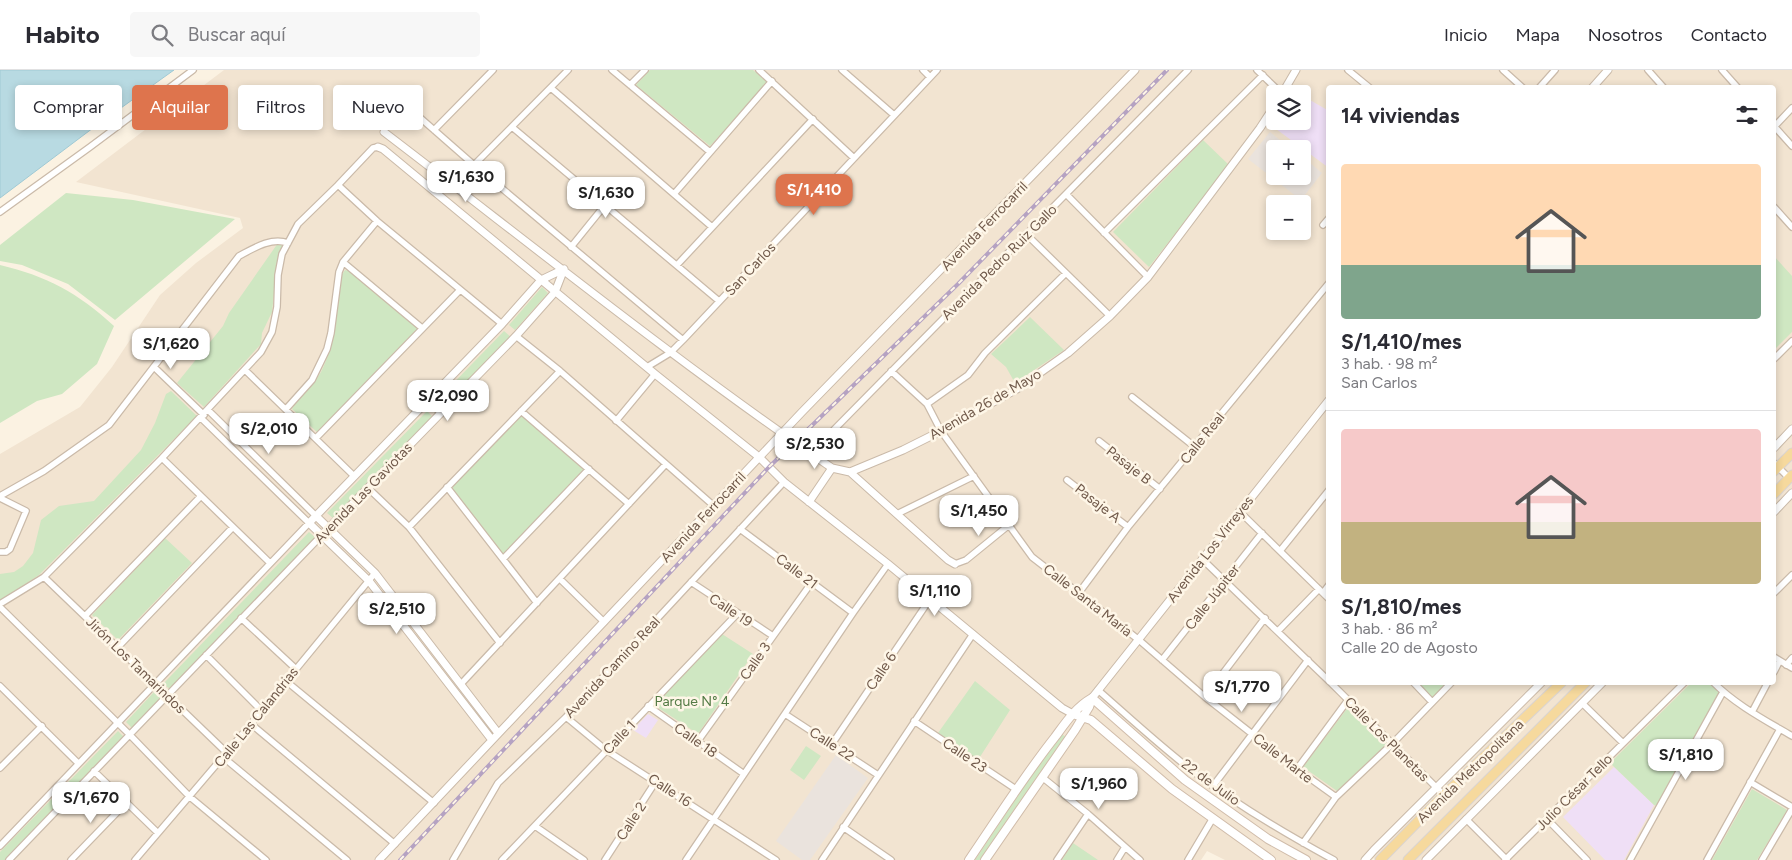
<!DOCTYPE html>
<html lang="es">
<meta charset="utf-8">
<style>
:root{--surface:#fff;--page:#f7f7f7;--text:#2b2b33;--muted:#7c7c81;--line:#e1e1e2;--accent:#de744d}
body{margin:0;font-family:Figtree,sans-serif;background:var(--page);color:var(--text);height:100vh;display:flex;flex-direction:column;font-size:19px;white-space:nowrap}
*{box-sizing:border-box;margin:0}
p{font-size:16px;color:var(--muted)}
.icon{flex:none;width:28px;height:28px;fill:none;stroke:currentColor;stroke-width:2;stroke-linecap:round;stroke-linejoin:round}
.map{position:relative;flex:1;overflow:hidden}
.panel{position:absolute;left:1326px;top:15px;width:450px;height:600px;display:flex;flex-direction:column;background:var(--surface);border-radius:5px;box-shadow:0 2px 8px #0003}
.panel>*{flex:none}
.banner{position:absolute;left:15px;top:15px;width:475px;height:45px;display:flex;gap:10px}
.fabs{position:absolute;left:1266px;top:15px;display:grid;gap:10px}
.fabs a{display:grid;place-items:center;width:45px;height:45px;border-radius:5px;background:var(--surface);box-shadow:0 2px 8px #0003;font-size:25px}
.price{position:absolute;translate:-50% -42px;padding:0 11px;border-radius:10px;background:#fff;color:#222;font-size:16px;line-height:32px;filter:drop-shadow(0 1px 2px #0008)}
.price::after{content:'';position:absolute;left:50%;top:30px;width:15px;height:11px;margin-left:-8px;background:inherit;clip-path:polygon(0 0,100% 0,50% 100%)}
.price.on{background:var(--accent);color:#fff}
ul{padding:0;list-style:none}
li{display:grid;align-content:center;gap:10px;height:265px;padding:0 15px}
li+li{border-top:1px solid var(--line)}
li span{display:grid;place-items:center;height:155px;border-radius:5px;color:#555}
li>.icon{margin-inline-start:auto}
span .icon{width:90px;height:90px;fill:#fffc;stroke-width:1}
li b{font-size:21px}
h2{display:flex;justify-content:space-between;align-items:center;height:60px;padding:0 15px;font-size:21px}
.pill{padding:0 18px;border-radius:5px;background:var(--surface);box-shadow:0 2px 8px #0003;font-size:18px;line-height:45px}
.pill.on{background:var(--accent);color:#fff}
header{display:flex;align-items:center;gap:30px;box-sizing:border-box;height:70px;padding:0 25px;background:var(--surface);border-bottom:1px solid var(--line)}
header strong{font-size:24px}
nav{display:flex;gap:28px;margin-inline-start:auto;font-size:18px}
.search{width:350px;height:45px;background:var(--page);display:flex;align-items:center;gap:12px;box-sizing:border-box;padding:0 18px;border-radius:5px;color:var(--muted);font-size:19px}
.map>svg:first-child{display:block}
.residential{fill:#f2e4d1;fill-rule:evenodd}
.industrial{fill:#eae3dd}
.education{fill:#efdff6}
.green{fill:#cfe7c2}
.water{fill:#b8dae2;stroke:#9fc9d4}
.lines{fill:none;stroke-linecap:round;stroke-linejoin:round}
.minor-casing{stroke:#cabaa9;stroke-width:8}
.tertiary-casing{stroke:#cabaa9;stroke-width:9}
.secondary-casing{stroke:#d0bcaa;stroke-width:10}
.primary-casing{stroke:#dad4d0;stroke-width:11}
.minor{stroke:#fff;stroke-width:5.5}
.tertiary{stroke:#fff;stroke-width:7}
.secondary{stroke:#fff;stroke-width:8}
.primary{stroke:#f6d99d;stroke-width:9}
.rail-casing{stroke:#b5a2c2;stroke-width:4}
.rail{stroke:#fef6e7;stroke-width:2;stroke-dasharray:5.5;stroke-linecap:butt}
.labels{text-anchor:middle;stroke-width:5;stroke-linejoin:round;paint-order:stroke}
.street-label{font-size:14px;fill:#70594a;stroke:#fef6e7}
.park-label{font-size:14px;fill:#547b46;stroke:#fef6e7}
</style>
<header>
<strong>Habito</strong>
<div class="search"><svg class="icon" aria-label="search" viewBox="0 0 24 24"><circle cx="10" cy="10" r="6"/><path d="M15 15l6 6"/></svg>Buscar aquí</div>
<nav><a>Inicio</a><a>Mapa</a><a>Nosotros</a><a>Contacto</a></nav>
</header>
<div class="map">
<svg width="1792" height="790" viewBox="0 0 1792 790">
<rect width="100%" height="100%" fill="#fbf2e2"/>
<path class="residential" d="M 224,0 L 1792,0 L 1792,790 L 1375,790 L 1374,788 L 1370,790 L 1225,790 L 1207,781 L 1201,790 L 0,790 L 0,384 L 80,337 L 112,297 L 160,225 L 196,193 L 243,158 L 240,148 L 76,112 ZM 1329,18 L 1774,18 L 1774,612 L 1329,612 ZM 1275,24 L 1302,24 L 1302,51 L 1275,51 ZM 1275,79 L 1302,79 L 1302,106 L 1275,106 ZM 1275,134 L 1302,134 L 1302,161 L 1275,161 Z"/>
<path class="industrial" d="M 1270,62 L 1291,79 L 1275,79 L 1275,106 L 1302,106 L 1303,87 L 1322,103 L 1301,130 L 1248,89 Z
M 836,685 L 868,708 L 810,790 L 802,790 L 776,771 Z"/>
<path class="education" d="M 1303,26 L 1329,41 L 1329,98 L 1272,56 L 1275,50 L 1302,51 Z
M 648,644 L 658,650 L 646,668 L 633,660 Z
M 1614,697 L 1654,735 L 1624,790 L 1605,790 L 1563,747 Z"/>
<path class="green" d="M 650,0 L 753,0 L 768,13 L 710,76 L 636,15 Z
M 1203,70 L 1229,95 L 1149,197 L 1113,162 Z
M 66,123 L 133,130 L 235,149 L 115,250 L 68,214 L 22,195 L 0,191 L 0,175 Z
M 278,173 L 284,176 L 276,205 L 272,242 L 262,263 L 261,274 L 204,337 L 177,313 L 223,256 L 229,243 Z
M 1774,186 L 1792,206 L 1792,262 L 1774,280 Z
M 0,195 C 47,206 78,223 114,256 L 97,294 L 62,324 L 37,331 L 0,353 Z
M 345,200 L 349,201 L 417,257 L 417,261 L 318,363 L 292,339 C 299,325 313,316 321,302 C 336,273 337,238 341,206 Z
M 542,217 L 548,223 L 515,260 L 509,255 Z
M 1030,247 L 1064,280 L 1015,313 L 1006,297 L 991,284 Z
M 504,261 L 511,267 L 444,336 L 437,330 Z
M 171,321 L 197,346 L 39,505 L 0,531 L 0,504 L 14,502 L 23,496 L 33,483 L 41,450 L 59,436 L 94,431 L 141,380 L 155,353 L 166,324 Z
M 427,341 L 433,347 L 334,449 L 327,443 Z
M 519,346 L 523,346 L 584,398 L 583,401 L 505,483 L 502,483 L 453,420 L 453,416 Z
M 309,462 L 316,468 L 170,619 L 163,614 Z
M 165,468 L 192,493 L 118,570 L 92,545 Z
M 722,564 L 753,584 L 698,664 L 654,635 Z
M 975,611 L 1010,640 L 978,690 L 938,663 Z
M 1417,613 L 1447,613 L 1433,627 L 1431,627 Z
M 1691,613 L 1709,613 L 1718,621 L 1719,628 L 1657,736 L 1654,735 L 1610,693 Z
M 154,622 L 161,628 L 132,658 L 126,652 Z
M 1349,636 L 1387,674 L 1337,721 L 1303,697 Z
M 118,661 L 124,667 L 5,790 L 0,790 L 0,782 Z
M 1060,663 L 1066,667 L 982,790 L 975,790 Z
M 806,676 L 821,686 L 804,710 L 790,700 Z
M 1752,719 L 1787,740 L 1757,790 L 1712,790 Z
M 1073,773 L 1098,790 L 1062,790 Z"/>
<path class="water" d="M 0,0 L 174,0 L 93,58 L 0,128 Z"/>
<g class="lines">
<g class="minor-casing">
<path id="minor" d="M 612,0 L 710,82
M 759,0 L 854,88
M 842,0 L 894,45
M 923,0 L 930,7
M 1257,0 L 1282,24
M 1348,0 L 1370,18
M 1503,0 L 1523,18
M 1648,0 L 1664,18
M 1722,0 L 1738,18
M 630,15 L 645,0
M 551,18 L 712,157
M 1539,18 L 1555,0
M 409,38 L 474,95 L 683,270
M 1774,56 L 1792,76
M 512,57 L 719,231
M 1774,57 L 1792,38
M 434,60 L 493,0
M 474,95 L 568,0
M 338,115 L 377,151 L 502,254
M 674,124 L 772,11
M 1066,124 L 1148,207
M 1774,137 L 1792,157
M 0,142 L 90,77 L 193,0
M 1323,155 L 1329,148
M 1104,163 L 1263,5
M 1026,164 L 1110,246
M 571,177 L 605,135
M 343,192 L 422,258
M 677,195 L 813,49
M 516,266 L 560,301 L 714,436
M 1774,289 L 1792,271
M 154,297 L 204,345
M 647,297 L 670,283 L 683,270 L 937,0
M 245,300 L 354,406
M 891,301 L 927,334 L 941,361 L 1032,487 L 1139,570 L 1205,627 L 1297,699 L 1336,727
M 1132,327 L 1195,377
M 427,330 L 441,343
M 927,334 L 968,305 L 985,283 L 1066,203
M 286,339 L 312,310 L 327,279 L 331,263 L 339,202 L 343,192 L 377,151
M 208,340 L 316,446
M 521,341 L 629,434
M 616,351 L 655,304
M 316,368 L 460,220
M 1099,371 L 1160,419
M 811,383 L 1188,0
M 162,388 L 270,493
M 1774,393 L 1790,409
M 1067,410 L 1128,457
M 447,417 L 537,533
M 368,418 L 409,457 L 500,573
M 0,426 L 44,401 L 109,355 L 239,186 C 254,178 271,167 288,173
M 0,428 L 26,441 L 10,479 L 6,482 L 0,482
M 1239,441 L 1329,529
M 897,444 L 974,406
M 409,457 L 560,301
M 740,459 L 853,543
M 1280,481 L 1329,420
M 503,489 L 589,399
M 1202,489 L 1329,611
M 955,494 L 966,490 L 1009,455
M 44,507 L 227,683
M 560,509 L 604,552
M 691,512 L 773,566
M 1323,523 L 1329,515
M 1774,523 L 1792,505
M 1078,524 L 1128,457 L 1329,213
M 0,534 L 44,507 L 162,388 L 261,282 L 272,262 L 277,237 L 278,205 L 282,184 L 298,154 L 338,115 L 373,78 L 378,77
M 0,537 L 129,664 L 190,727 L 266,790
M 85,546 L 201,426
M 241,548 L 296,599
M 1278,561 L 1319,519
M 118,577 L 233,457
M 206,585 L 262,641
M 1774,587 L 1792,598
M 1162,590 L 1262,463
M 1786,595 L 1792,588
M 1774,602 L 1779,592
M 286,611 L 434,733
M 1330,612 L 1444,725
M 1413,612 L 1432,632
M 1713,612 C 1736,635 1765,650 1792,666
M 461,614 L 666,394
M 0,616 L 78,693
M 1098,620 C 1130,648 1161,677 1194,702 C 1238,736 1286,764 1334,790
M 1205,627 L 1265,548
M 1582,633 L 1623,673
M 648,636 L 744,704
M 1752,642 L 1768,612
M 785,644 L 878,705
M 566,647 L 606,680 L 776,790
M 914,651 L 1017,720
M 251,654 L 395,774
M 698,671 L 812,512
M 832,674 L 930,529
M 223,687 L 347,790
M 0,698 L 42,656
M 1297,699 L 1348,630
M 94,701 L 158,763
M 1042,707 L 1088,744 L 1140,790
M 1750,712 L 1792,737
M 1213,716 L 1308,590
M 1466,749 L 1507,790
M 1547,749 L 1587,790
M 535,756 L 584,790
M 843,757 L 891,790
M 1303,773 L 1336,727 L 1392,674 L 1452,612
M 0,776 L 309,453 L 201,348
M 9,790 L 322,465
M 71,790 L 127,732
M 135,790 L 251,654 L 375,503
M 453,790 L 498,713 L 566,647 L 784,412
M 502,790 L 737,544
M 605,790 L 656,711
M 686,790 L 853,543 L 888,494
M 822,790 L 973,564
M 1057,790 L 1088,744
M 1117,790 L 1125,777
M 1188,790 L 1213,748
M 1505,790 L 1685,612
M 1630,790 L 1723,622
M 1707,790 L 1780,659
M 1762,790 L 1792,739"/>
</g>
<g class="tertiary-casing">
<path id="tertiary" d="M 1592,18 L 1608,0
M 1282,24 L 1296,0
M 384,62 C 532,175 678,293 832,398 L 850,402 L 903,380 L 941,361 L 1017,319 L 1068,283 L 1110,246 L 1148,207 L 1260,58 L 1275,35
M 378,77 L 383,79 L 655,304 L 759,387 L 784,412 L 888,494 L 1062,638 L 1073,644
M 1774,378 L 1792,359
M 850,402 L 948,490 L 955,494
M 809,432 L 832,398
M 1774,442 L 1792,423
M 316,446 L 375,503 L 498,663
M 322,465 L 516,266 L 555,222 L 564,199
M 1092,628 L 1329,330
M 492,670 L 369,511 L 309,453 L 502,254 L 541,210 L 564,199
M 379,790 L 801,343 L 1135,0
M 1365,790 L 1374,780 L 1542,612
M 1426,790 L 1603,612"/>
</g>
<g class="secondary-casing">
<path id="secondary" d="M 1092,628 L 1185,710 L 1268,769 L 1306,790
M 1073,644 L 1091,650 L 1172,719 L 1271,790
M 969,790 C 997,749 1024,706 1055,667 C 1066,652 1076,637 1092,628
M 985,790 L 1075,660 L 1089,637 L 1092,628"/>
</g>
<g class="primary-casing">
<path id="primary" d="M 1774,401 L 1792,383
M 1774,424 L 1792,405
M 1380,790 L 1444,725 L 1562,612
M 1408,790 L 1586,612"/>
</g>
<use href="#minor" class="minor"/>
<use href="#tertiary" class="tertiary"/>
<use href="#secondary" class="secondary"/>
<use href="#primary" class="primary"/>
<g class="rail-casing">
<path id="rail" d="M 400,790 L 769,397 L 958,214 L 1167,0"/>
</g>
<use href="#rail" class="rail"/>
</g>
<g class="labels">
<g class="street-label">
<text transform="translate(984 156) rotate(-46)" y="5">Avenida Ferrocarril</text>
<text transform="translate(999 192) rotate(-45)" y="5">Avenida Pedro Ruiz Gallo</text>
<text transform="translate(750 199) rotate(-47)" y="5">San Carlos</text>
<text transform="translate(985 334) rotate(-30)" y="5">Avenida 26 de Mayo</text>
<text transform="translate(1202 368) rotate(-51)" y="5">Calle Real</text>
<text transform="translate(1129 395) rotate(38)" y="5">Pasaje B</text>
<text transform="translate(363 423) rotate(-46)" y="5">Avenida Las Gaviotas</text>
<text transform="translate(1098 433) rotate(38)" y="5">Pasaje A</text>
<text transform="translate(703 447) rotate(-47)" y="5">Avenida Ferrocarril</text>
<text transform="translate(1210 479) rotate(-52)" y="5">Avenida Los Virreyes</text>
<text transform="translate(797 501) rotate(37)" y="5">Calle 21</text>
<text transform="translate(1212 527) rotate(-52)" y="5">Calle Júpiter</text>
<text transform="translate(1088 530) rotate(38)" y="5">Calle Santa María</text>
<text transform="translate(731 540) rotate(33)" y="5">Calle 19</text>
<text transform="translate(755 591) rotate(-55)" y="5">Calle 3</text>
<text transform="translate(136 595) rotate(44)" y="5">Jirón Los Tamarindos</text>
<text transform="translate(612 597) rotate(-47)" y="5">Avenida Camino Real</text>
<text transform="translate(881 601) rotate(-56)" y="5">Calle 6</text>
<text transform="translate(256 647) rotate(-51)" y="5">Calle Las Calandrias</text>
<text transform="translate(619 667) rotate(-47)" y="5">Calle 1</text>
<text transform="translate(1387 669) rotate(45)" y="5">Calle Los Planetas</text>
<text transform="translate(696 670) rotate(35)" y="5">Calle 18</text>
<text transform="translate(832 674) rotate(33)" y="5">Calle 22</text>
<text transform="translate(965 685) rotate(34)" y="5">Calle 23</text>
<text transform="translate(1283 688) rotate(38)" y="5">Calle Marte</text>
<text transform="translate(1470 701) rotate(-44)" y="5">Avenida Metropolitana</text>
<text transform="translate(1211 712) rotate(36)" y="5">22 de Julio</text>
<text transform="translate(670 720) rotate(33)" y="5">Calle 16</text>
<text transform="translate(1574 722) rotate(-45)" y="5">Julio César Tello</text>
<text transform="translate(631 751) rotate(-57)" y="5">Calle 2</text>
</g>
<g class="park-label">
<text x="692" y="636">Parque N° 4</text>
</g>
</g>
</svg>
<div class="fabs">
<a><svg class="icon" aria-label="layers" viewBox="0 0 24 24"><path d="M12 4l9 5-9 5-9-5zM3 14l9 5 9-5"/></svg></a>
<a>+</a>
<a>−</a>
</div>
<b class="price" style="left:466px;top:133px">S/1,630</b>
<b class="price on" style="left:814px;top:146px">S/1,410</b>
<b class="price" style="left:606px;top:149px">S/1,630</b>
<b class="price" style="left:171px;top:300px">S/1,620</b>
<b class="price" style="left:448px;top:352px">S/2,090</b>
<b class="price" style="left:269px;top:385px">S/2,010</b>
<b class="price" style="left:815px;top:400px">S/2,530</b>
<b class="price" style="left:979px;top:467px">S/1,450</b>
<b class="price" style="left:935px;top:547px">S/1,110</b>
<b class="price" style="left:397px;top:565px">S/2,510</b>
<b class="price" style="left:1242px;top:643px">S/1,770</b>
<b class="price" style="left:1686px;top:711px">S/1,810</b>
<b class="price" style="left:1099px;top:740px">S/1,960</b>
<b class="price" style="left:91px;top:754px">S/1,670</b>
<div class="banner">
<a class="pill">Comprar</a>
<a class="pill on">Alquilar</a>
<a class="pill">Filtros</a>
<a class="pill">Nuevo</a>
</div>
<section class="panel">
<h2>14 viviendas<svg class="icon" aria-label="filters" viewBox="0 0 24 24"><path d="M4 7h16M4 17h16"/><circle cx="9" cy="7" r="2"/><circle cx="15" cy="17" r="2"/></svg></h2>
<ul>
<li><span style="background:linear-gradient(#ffd9b3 65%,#7fa58c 0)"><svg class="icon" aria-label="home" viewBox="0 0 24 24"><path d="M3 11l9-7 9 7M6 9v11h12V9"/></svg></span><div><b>S/1,410/mes</b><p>3 hab. · 98 m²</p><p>San Carlos</p></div></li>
<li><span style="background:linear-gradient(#f6c9c9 60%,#c2b280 0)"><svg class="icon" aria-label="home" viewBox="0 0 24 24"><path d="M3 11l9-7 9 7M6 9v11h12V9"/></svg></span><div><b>S/1,810/mes</b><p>3 hab. · 86 m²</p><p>Calle 20 de Agosto</p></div></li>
</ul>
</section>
</div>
